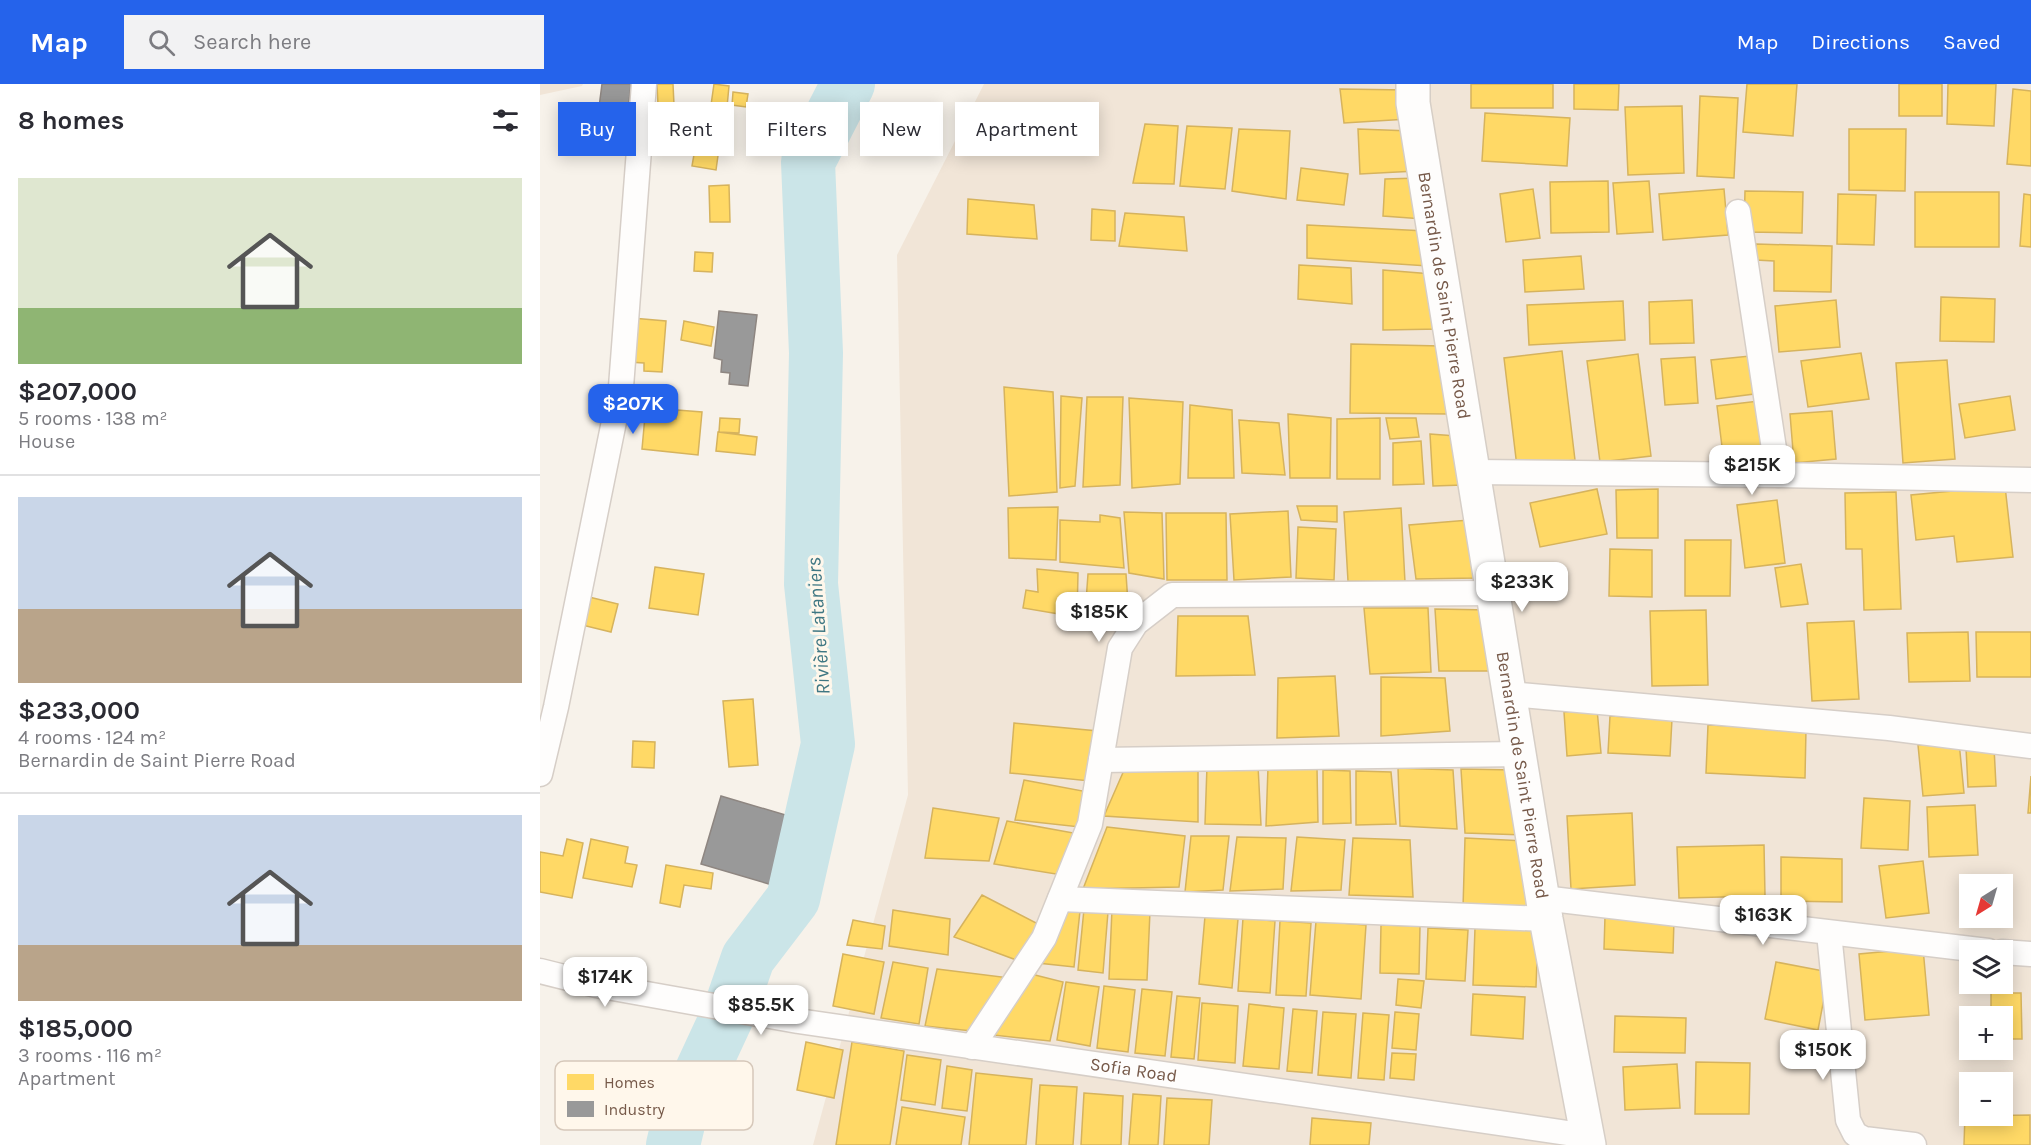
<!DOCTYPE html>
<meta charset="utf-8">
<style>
:root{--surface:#fff;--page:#f2f2f3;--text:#2b2b33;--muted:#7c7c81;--line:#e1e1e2;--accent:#2563eb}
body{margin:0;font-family:Karla,sans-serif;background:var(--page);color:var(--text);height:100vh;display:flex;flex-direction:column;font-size:22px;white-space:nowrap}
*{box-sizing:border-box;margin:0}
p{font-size:20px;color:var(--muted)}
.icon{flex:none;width:33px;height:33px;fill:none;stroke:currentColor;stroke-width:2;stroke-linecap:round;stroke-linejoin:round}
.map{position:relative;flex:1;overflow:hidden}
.sheet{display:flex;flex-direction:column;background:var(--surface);width:540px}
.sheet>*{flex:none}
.guide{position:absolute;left:18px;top:18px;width:570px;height:54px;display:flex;gap:12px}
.needle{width:39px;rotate:217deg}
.controls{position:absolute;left:1419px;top:790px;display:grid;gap:12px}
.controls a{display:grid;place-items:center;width:54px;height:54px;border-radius:0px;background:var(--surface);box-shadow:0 3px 15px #0003;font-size:30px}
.price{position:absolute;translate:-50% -51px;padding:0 14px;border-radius:12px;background:#fff;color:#222;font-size:20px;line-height:39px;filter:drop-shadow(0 2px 3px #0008)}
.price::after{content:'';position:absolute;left:50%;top:36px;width:18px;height:14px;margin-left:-9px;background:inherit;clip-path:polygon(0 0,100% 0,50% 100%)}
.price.current{background:var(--accent);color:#fff}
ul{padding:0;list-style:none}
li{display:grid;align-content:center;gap:12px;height:318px;padding:0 18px}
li+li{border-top:2px solid var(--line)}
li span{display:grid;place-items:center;height:186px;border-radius:0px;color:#555}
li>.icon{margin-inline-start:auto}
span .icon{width:108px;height:108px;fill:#fffc;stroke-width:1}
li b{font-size:26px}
h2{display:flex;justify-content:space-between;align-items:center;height:72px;padding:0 18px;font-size:26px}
.chip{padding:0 21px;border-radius:0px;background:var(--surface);box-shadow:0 3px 15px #0003;font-size:21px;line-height:54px}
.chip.current{background:var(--accent);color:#fff}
header{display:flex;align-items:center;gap:36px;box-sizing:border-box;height:84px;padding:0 30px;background:var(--accent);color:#fff}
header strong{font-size:28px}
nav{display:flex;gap:33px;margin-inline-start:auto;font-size:21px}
.search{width:420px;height:54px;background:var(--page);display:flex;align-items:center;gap:15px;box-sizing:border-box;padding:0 21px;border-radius:0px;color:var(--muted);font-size:22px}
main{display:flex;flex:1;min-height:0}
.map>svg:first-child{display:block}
.residential{fill:#f1e5d7;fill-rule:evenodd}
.homes{fill:#ffd966;stroke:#d6b35d;stroke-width:1.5}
.industry{fill:#999;stroke:#8e8681;stroke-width:1.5}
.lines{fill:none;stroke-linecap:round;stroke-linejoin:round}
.river{stroke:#cbe5e8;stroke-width:54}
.street-casing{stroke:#d6cec7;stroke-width:27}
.secondary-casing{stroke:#d6cec6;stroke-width:36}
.street{stroke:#fefdfc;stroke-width:24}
.secondary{stroke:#fefdfc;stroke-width:33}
.labels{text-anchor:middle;stroke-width:6;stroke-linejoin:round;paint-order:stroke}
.street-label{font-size:18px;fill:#765949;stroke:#fff7eb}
.water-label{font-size:20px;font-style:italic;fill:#3f7783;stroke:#fff7eb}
.key{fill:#fff7eb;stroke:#d6c8ba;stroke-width:1.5}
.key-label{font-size:16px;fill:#765949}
</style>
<header>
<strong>Map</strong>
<div class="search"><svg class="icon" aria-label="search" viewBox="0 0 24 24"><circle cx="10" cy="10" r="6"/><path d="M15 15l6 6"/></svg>Search here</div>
<nav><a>Map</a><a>Directions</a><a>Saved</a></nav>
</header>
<main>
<section class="sheet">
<h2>8 homes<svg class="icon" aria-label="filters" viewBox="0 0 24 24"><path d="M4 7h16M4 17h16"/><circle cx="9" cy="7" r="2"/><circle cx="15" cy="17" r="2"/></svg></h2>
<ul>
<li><span style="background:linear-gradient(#dfe7d0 70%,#8fb573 0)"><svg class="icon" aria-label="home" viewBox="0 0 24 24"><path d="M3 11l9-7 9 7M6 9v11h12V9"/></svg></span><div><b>$207,000</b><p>5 rooms · 138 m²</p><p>House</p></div></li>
<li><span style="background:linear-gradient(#c9d6e8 60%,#b9a48a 0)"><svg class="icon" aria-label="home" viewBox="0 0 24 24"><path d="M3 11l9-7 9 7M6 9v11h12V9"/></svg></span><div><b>$233,000</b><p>4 rooms · 124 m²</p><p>Bernardin de Saint Pierre Road</p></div></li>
<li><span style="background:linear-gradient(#c9d6e8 70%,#b9a48a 0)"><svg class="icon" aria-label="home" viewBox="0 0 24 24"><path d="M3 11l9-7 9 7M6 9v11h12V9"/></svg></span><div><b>$185,000</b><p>3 rooms · 116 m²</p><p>Apartment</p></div></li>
</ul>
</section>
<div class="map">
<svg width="1491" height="1061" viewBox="0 0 1491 1061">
<rect width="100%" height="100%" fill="#f7f2ea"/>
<path class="residential" d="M 0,0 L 43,0 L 42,2 L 0,11 Z
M 444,0 L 1491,0 L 1491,1061 L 273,1061 L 368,711 L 357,171 ZM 1430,801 L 1462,801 L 1462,834 L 1430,834 ZM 1430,867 L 1462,867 L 1462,900 L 1430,900 ZM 1430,933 L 1462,933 L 1462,966 L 1430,966 ZM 1430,999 L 1462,999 L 1462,1032 L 1430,1032 Z"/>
<path class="homes" d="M 117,0 L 133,0 L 134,21 L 118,21 Z
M 174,0 L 189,2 L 187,23 L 171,21 Z
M 931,0 L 1013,0 L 1013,24 L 931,24 Z
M 1034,0 L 1079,0 L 1078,26 L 1034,25 Z
M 1207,0 L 1257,0 L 1253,52 L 1203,48 Z
M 1359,0 L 1402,0 L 1402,32 L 1359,32 Z
M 1408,0 L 1456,0 L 1454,42 L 1407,40 Z
M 800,5 L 866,6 L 868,35 L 804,39 Z
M 1473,5 L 1491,7 L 1491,82 L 1467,80 Z
M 193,8 L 208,10 L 206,23 L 192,21 Z
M 1160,12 L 1198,14 L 1194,94 L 1157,92 Z
M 1142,22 L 1144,89 L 1088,91 L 1085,23 Z
M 945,29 L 1030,34 L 1027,82 L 942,77 Z
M 605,40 L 638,42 L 634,100 L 593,99 Z
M 647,42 L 692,44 L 685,105 L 640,102 Z
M 699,45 L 750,47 L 746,115 L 692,107 Z
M 818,45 L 871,47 L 876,87 L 820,90 Z
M 1309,45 L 1366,45 L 1365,107 L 1309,106 Z
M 125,53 L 126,66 L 112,68 L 110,54 Z
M 157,53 L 180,57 L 176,86 L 152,82 Z
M 761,84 L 808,90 L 804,121 L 757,116 Z
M 879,94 L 883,135 L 843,132 L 845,95 Z
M 1068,97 L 1069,148 L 1011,149 L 1010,98 Z
M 1109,97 L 1113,148 L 1077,150 L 1073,99 Z
M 189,101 L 190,138 L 170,138 L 169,102 Z
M 993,105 L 1000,154 L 966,158 L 960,110 Z
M 1184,105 L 1188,151 L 1123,156 L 1119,110 Z
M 1205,107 L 1263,108 L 1262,149 L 1204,148 Z
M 1375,108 L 1459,108 L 1459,163 L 1375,163 Z
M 1298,110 L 1336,111 L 1334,161 L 1297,160 Z
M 1484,110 L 1491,111 L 1491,163 L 1480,162 Z
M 428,115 L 494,121 L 497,155 L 427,150 Z
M 552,125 L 575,127 L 575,157 L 551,156 Z
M 585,129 L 644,133 L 647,167 L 579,162 Z
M 767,141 L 886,147 L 888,182 L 767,174 Z
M 1216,160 L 1292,162 L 1291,208 L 1234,207 L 1234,177 L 1216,176 Z
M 155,168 L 173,169 L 172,188 L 154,187 Z
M 1041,172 L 1044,205 L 985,208 L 983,176 Z
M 759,181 L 811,184 L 812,220 L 758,215 Z
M 843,186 L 892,190 L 900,245 L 843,246 Z
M 1401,213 L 1455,215 L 1454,258 L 1400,257 Z
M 1152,216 L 1154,259 L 1110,260 L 1109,218 Z
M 1296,216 L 1300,263 L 1239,268 L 1235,222 Z
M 1083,217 L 1085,256 L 989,261 L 987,221 Z
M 92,234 L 126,237 L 122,288 L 104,287 L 104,279 L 88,278 Z
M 144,237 L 174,243 L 171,262 L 141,256 Z
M 811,260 L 901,262 L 909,330 L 810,329 Z
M 1022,267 L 1035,376 L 977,383 L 964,274 Z
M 1321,269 L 1329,315 L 1268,323 L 1261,277 Z
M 1098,270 L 1111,372 L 1060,378 L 1047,277 Z
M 1210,272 L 1214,310 L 1176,315 L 1171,276 Z
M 1155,273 L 1158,319 L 1125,321 L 1121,275 Z
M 1407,276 L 1415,375 L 1363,379 L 1356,279 Z
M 464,303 L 513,308 L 517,408 L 469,412 Z
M 521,312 L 542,314 L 535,402 L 520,404 Z
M 1470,312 L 1475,346 L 1425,354 L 1419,320 Z
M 547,313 L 583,313 L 580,401 L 543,403 Z
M 589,314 L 643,318 L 640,400 L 592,404 Z
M 1219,317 L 1226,382 L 1185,387 L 1177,322 Z
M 650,321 L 692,326 L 694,394 L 648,394 Z
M 137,326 L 162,328 L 158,371 L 102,365 L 105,332 L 136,335 Z
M 1292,327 L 1296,375 L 1254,379 L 1250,330 Z
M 748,330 L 791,334 L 790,394 L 750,394 Z
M 180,334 L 200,335 L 199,349 L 179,348 Z
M 840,334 L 840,395 L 797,395 L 797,335 Z
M 846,334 L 876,334 L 879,353 L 850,355 Z
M 699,336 L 739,339 L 745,391 L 702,389 Z
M 178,348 L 217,353 L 215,371 L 176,367 Z
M 890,350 L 916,352 L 923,401 L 893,402 Z
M 881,357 L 884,400 L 853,401 L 853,359 Z
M 1465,402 L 1473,473 L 1417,478 L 1414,452 L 1376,456 L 1371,411 Z
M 1057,405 L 1067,450 L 1000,463 L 990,419 Z
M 1118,405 L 1118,454 L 1077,454 L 1076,406 Z
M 1356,408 L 1361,525 L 1324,526 L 1322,465 L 1306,465 L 1305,409 Z
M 1237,416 L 1245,479 L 1205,484 L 1197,421 Z
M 757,422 L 797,422 L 797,438 L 761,436 Z
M 518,423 L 516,476 L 469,474 L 468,424 Z
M 861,424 L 865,498 L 808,497 L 804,428 Z
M 748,427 L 751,493 L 694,496 L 690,430 Z
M 584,428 L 622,429 L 624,495 L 589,489 Z
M 626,429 L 686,429 L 687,496 L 627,496 Z
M 560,431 L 580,434 L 584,484 L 520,478 L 520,436 L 560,438 Z
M 929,436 L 937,494 L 876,495 L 869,441 Z
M 758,443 L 796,445 L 794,496 L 756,494 Z
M 1145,456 L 1191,456 L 1190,512 L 1145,512 Z
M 1070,465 L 1112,466 L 1112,513 L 1069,512 Z
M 1261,480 L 1268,520 L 1241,523 L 1235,484 Z
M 115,483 L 164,490 L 158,531 L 109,524 Z
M 497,485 L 538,489 L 537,533 L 483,524 L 486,506 L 498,508 Z
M 548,490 L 586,490 L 589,534 L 545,531 Z
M 49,513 L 78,520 L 71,548 L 42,541 Z
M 824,524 L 888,524 L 891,588 L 830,590 Z
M 895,525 L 949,526 L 958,587 L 899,587 Z
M 1166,526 L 1168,601 L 1112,602 L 1110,527 Z
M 638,532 L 708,532 L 715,591 L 636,592 Z
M 1314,537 L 1319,615 L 1272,617 L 1267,539 Z
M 1428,548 L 1430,597 L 1369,598 L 1367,549 Z
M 1436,548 L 1491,548 L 1491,593 L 1437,593 Z
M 795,592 L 799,652 L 737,654 L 738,594 Z
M 841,593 L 905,594 L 910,647 L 841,652 Z
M 213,615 L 218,681 L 189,683 L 183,617 Z
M 1057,625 L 1061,669 L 1027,672 L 1024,628 Z
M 1070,632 L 1132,635 L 1130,672 L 1068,669 Z
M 474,639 L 558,647 L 550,697 L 470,689 Z
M 1168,641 L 1266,645 L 1265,694 L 1166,689 Z
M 93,657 L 115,658 L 114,684 L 92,683 Z
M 1419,658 L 1424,709 L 1383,712 L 1378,661 Z
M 1454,663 L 1456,702 L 1428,703 L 1426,664 Z
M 718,681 L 721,741 L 665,740 L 667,682 Z
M 728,683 L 777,684 L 778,738 L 726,742 Z
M 585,684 L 658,684 L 658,738 L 564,732 Z
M 858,684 L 913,686 L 917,745 L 860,742 Z
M 921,685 L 974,686 L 985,751 L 925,749 Z
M 783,686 L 810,687 L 811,739 L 783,740 Z
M 816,687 L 851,688 L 856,740 L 816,741 Z
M 1491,692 L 1491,729 L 1488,729 Z
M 484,696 L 548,708 L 540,743 L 475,736 Z
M 1324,714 L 1370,717 L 1368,766 L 1321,764 Z
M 1435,721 L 1438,771 L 1389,773 L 1387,723 Z
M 393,724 L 459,734 L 449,777 L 385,774 Z
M 1092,729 L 1095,801 L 1031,805 L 1027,732 Z
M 467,737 L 539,750 L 522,791 L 454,780 Z
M 567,743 L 645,752 L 639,803 L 543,805 Z
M 651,752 L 689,752 L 683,806 L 645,808 Z
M 697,753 L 746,754 L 743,805 L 690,807 Z
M 757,753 L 805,756 L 801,806 L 751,807 Z
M 813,754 L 870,756 L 873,813 L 809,811 Z
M 925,754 L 987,757 L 997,826 L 923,824 Z
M 27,755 L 43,759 L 32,814 L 0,808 L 0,768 L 23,772 Z
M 51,755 L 88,763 L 85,779 L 97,781 L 92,803 L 43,794 Z
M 1224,761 L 1225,812 L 1139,814 L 1137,763 Z
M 1241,773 L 1302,775 L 1302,818 L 1241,817 Z
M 1383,777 L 1389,829 L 1346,834 L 1339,782 Z
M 126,781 L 173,789 L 171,805 L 144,801 L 140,823 L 120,819 Z
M 442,811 L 502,842 L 479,877 L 414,853 Z
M 521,825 L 540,827 L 534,883 L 498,879 Z
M 544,825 L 568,828 L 563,889 L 538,886 Z
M 572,825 L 610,827 L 607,896 L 569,895 Z
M 353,826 L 410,835 L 408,871 L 349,862 Z
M 665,832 L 698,835 L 692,904 L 659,900 Z
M 1065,832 L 1134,836 L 1133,869 L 1064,865 Z
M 703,834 L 735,837 L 730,909 L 698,907 Z
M 313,836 L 345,842 L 342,865 L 307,861 Z
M 740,837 L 771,839 L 766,912 L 736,911 Z
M 776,837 L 826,841 L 821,915 L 770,911 Z
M 841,841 L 880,842 L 879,890 L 840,889 Z
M 888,844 L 928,846 L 925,897 L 886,895 Z
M 935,844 L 998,847 L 996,903 L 933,901 Z
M 1383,864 L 1389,931 L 1325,936 L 1319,870 Z
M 303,870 L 344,878 L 334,930 L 293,922 Z
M 353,878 L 388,884 L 379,940 L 341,934 Z
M 1236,878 L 1289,888 L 1278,946 L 1225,935 Z
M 397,885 L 470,894 L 432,947 L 385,942 Z
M 491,890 L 523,898 L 510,957 L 453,951 Z
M 858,895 L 884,897 L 881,924 L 856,921 Z
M 526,898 L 559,903 L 550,962 L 517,956 Z
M 564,902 L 595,906 L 588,968 L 557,964 Z
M 602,905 L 632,908 L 625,972 L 595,969 Z
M 1451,909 L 1481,909 L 1482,955 L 1462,955 L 1462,933 L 1451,933 Z
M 933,910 L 985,913 L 983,955 L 931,951 Z
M 637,912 L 660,914 L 654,975 L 631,973 Z
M 662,919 L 698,922 L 695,979 L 658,976 Z
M 709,920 L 744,924 L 739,985 L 703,982 Z
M 753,925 L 777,927 L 772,989 L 747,987 Z
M 783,928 L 816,930 L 811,994 L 778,991 Z
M 855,928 L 879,930 L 876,966 L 852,964 Z
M 823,929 L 849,931 L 844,996 L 818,994 Z
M 1075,932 L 1146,934 L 1145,969 L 1074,968 Z
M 266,958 L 303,966 L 294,1014 L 257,1006 Z
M 312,958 L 364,967 L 350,1061 L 296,1061 Z
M 852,969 L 876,970 L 874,996 L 850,994 Z
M 367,971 L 401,976 L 395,1021 L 361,1016 Z
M 1156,978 L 1210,979 L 1209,1030 L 1155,1030 Z
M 1137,980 L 1140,1024 L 1085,1026 L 1083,983 Z
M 407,982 L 432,986 L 427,1027 L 402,1024 Z
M 436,989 L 492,995 L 486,1061 L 429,1061 Z
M 500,1001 L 537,1003 L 533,1061 L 496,1061 Z
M 544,1009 L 583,1012 L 581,1061 L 541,1061 Z
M 593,1010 L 621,1012 L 618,1061 L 589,1061 Z
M 627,1014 L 672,1016 L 669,1061 L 624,1061 Z
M 362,1023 L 425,1033 L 421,1061 L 356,1061 Z
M 1425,1030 L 1430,1030 L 1430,1032 L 1490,1031 L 1490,1061 L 1424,1061 Z
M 772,1034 L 831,1039 L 829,1061 L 770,1061 Z"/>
<path class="industry" d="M 62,0 L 91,0 L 86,44 L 57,39 Z
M 179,227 L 217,231 L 208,302 L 189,300 L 190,289 L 181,288 L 182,276 L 174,274 Z
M 181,712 L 259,735 L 239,803 L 161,780 Z"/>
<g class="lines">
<path class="river" d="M 133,1061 L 139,1036 L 190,926 L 208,874 L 253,815 L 288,660 L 271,500 L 276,269 L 268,78 L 308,0"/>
<g class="street-casing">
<g id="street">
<path d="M 1198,128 L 1238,391"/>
<path d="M 933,388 L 1238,391 L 1491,396"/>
<path d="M 970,610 L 1349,644 L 1491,662"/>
<path d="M 561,676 L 980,670"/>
<path d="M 0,690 L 16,623 L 81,303 L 104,0"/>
<path d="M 1003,814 L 1448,867"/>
<path d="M 520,815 L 1006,835"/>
<path d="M 1289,849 L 1308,1036 L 1315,1050 L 1324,1055 L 1374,1061"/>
<path d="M 1462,868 L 1491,870"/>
<path id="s1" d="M 0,887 L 56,901 L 258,937 L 1048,1052"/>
<path d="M 432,963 L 504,854 L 550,740 L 580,564 L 596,539 L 632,511 L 953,509"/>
</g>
</g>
<g class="secondary-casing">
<g id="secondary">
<path id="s2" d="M 873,0 L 873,19 L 1006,835 L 1049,1061"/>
</g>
</g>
<use href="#street" class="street"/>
<use href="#secondary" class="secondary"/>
</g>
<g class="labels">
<g class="street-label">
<text dy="6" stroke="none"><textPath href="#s2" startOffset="214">Bernardin de Saint Pierre Road</textPath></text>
<text dy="6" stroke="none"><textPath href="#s2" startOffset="700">Bernardin de Saint Pierre Road</textPath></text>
<text dy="6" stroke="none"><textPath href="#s1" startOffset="602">Sofia Road</textPath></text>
</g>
<g class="water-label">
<text transform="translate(278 542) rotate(-94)" y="7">Rivière Lataniers</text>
</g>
</g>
<rect x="15" y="977" width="198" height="69" rx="9" class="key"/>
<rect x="27" y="990" width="27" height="16" fill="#ffd966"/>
<rect x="27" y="1017" width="27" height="16" fill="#999"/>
<g class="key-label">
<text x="64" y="1004">Homes</text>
<text x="64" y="1031">Industry</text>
</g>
</svg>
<div class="controls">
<a><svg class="needle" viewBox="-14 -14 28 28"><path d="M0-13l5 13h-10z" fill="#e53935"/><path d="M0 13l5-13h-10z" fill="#7c7c81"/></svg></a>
<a><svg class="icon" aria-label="layers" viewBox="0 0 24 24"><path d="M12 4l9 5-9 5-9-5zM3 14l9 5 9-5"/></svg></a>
<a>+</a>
<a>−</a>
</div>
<b class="price current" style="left:93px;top:351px">$207K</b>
<b class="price" style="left:1212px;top:412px">$215K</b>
<b class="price" style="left:982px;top:529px">$233K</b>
<b class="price" style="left:559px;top:559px">$185K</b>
<b class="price" style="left:1223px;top:862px">$163K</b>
<b class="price" style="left:65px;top:924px">$174K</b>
<b class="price" style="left:221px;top:952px">$85.5K</b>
<b class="price" style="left:1283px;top:997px">$150K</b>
<div class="guide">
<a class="chip current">Buy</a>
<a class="chip">Rent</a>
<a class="chip">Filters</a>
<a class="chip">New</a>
<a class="chip">Apartment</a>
</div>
</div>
</main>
